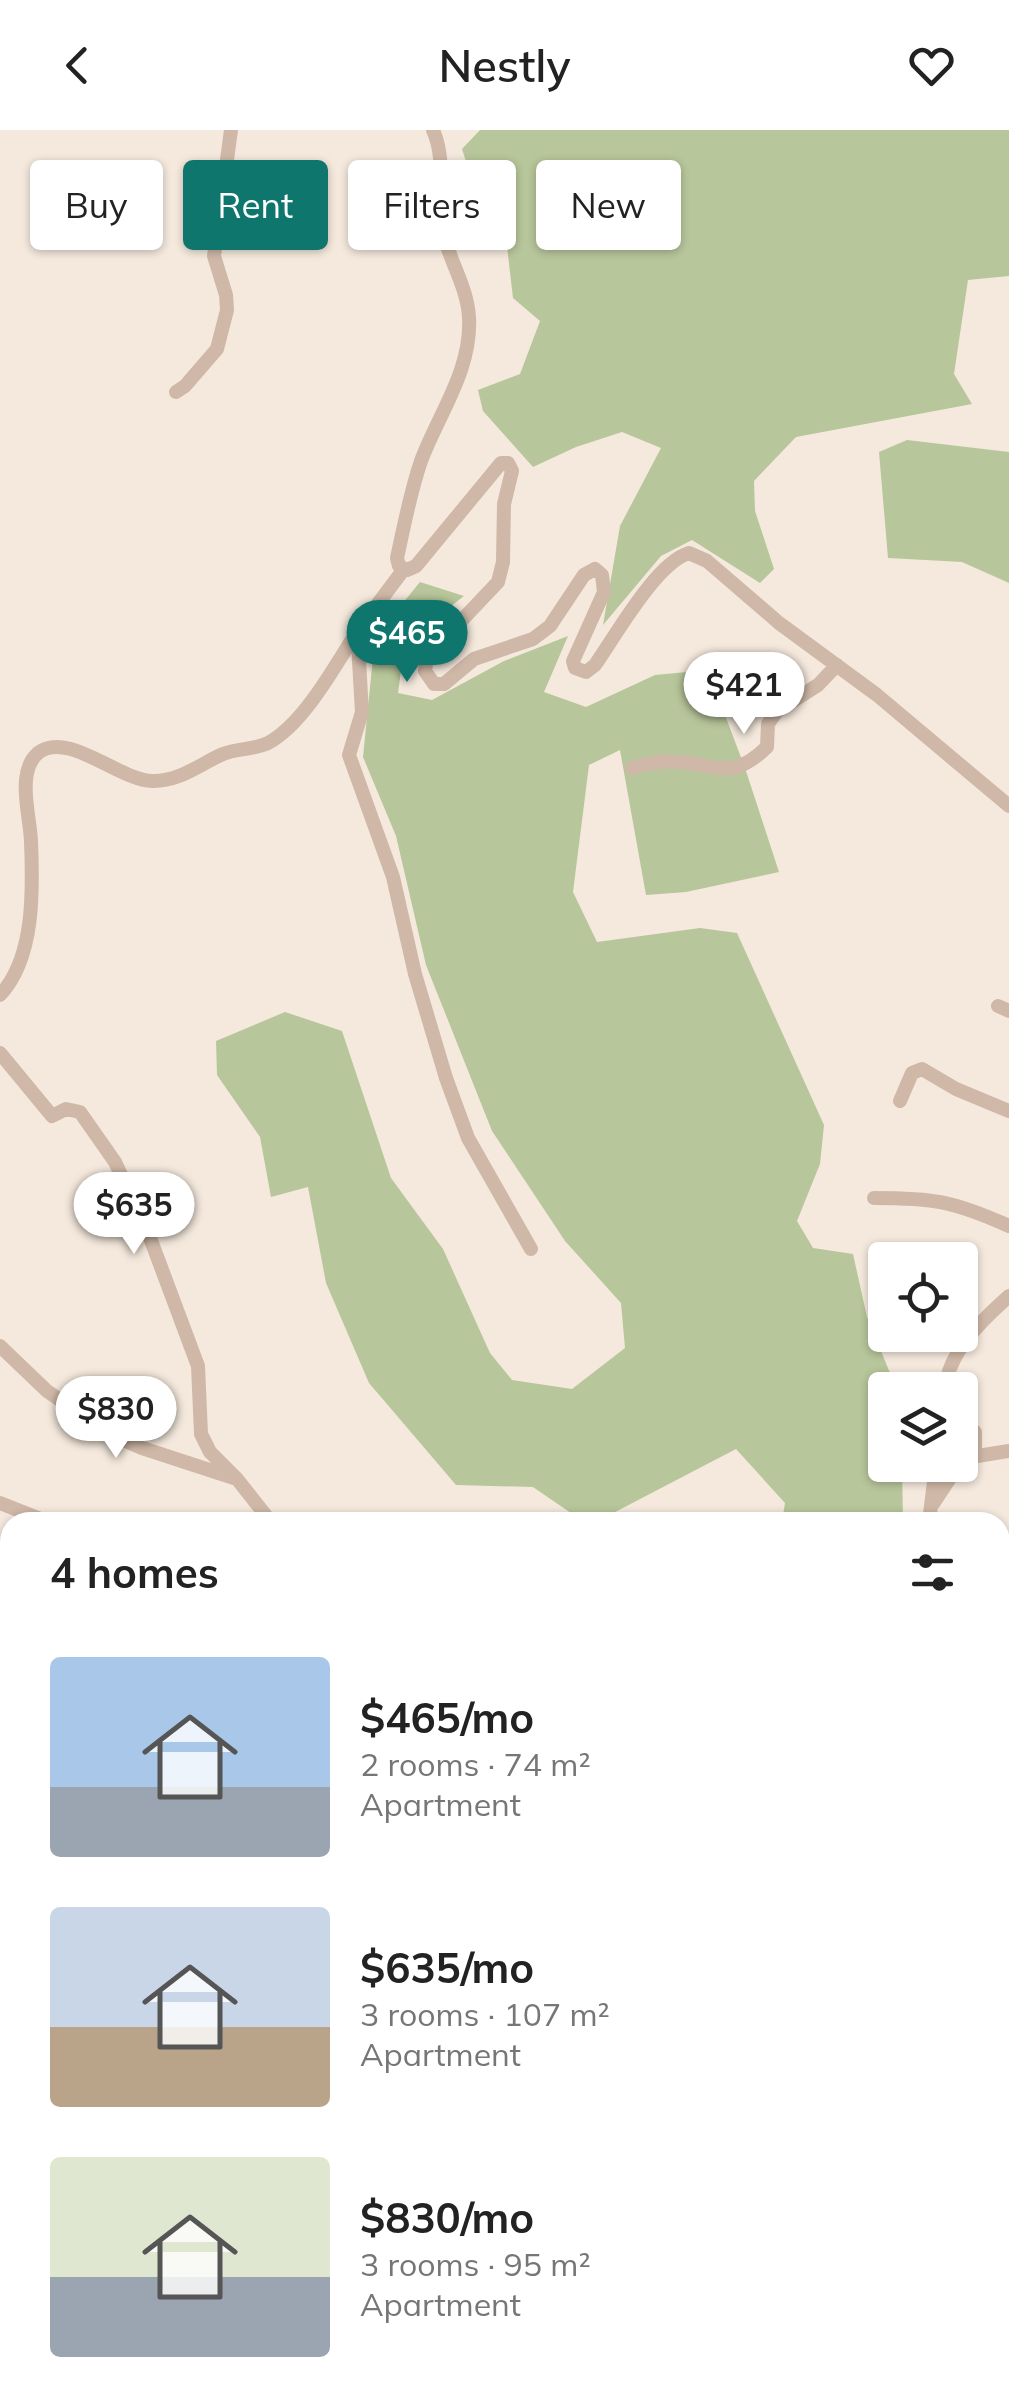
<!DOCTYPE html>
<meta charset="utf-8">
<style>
:root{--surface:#fff;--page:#f6f6f6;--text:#222;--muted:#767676;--accent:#0f766e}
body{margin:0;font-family:Mulish,sans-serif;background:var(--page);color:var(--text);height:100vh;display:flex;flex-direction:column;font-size:38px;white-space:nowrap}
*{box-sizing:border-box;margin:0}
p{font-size:32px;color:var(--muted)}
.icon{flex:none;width:55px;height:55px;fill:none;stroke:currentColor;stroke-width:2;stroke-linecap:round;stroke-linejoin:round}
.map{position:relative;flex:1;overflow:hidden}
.drawer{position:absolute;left:0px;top:1382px;width:1010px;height:892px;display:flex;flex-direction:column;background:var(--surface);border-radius:30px 30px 0 0;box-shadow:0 2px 8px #0004}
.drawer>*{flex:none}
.top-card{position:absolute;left:30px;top:30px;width:950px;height:90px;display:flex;gap:20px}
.buttons{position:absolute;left:868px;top:1112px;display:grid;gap:20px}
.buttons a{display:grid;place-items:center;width:110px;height:110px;border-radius:10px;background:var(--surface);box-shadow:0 2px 8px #0004;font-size:50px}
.price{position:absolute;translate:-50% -85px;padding:0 22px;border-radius:35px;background:#fff;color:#222;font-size:32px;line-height:65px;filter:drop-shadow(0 2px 5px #0008)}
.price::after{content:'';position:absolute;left:50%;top:60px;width:30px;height:22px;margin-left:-15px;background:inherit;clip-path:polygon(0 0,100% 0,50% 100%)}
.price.current{background:var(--accent);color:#fff}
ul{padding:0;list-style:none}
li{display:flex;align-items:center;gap:30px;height:250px;padding:0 50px}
li span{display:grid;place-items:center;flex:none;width:280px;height:200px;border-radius:10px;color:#555}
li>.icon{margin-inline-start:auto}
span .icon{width:120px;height:120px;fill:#fffc;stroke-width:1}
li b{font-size:42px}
h2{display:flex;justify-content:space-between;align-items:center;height:120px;padding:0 50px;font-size:42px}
.chip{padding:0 35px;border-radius:10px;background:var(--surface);box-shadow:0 2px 8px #0004;font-size:35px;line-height:90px}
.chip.current{background:var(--accent);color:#fff}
header{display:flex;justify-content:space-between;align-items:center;height:130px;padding:0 50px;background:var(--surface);font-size:45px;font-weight:600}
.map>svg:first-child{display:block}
.green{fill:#b8c69b}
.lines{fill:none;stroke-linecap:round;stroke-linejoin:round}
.minor{stroke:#cfb8a7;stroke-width:14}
</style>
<header><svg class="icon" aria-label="back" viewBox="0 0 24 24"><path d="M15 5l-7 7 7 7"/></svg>Nestly<svg class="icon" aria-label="heart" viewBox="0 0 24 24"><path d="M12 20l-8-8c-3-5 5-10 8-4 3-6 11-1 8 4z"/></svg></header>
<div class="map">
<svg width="1009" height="2274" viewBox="0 0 1009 2274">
<rect width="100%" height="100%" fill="#f5e9dd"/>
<path class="green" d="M 480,0 L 1009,0 L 1009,146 L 968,150 L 954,244 L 972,274 L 796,307 L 754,351 L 755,381 L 774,439 L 760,453 L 692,410 L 661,426 L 603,495 L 620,396 L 661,318 L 622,302 L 576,317 L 533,337 L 483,281 L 478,260 L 520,244 L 540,191 L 513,168 L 504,91 L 475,60 L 462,19 Z
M 907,310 L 1009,322 L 1009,453 L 962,432 L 888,428 L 879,322 Z
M 420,452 L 464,466 L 405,512 L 398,563 L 432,570 L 504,531 L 568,506 L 544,562 L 586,577 L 655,545 L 708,540 L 745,638 L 779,742 L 686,762 L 646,765 L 620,620 L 589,635 L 573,762 L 597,812 L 700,798 L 737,803 L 824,995 L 820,1034 L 797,1091 L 813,1118 L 853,1124 L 867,1187 L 897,1260 L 885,1260 L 885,1335 L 902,1335 L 903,1392 L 782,1392 L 785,1373 L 736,1319 L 596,1392 L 584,1392 L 533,1357 L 456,1355 L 369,1253 L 326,1153 L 308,1057 L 271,1067 L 260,1007 L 217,945 L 216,911 L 285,882 L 342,901 L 391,1048 L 443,1119 L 490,1223 L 512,1250 L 572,1259 L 625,1218 L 621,1173 L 565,1111 L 492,1001 L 426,835 L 396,706 L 363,627 L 375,507 Z
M 0,1880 L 10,1886 L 10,2265 L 165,2265 L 161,2274 L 0,2274 Z
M 1000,2098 L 1009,2101 L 1009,2274 L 411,2274 L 414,2265 L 1000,2265 Z"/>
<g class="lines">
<path class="minor" d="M 433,0 C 446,30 438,59 441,91 C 445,125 467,153 469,187 C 472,240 439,283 421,331 C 410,363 404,396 397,428 L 399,436 L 407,440 L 416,436 L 501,333 L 508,333 L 512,341 L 504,374 L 503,432 L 498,452 L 427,527 L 425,541 L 434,554 L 444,554 L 474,529 L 533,509 L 550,496 L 584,445 L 595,439 L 602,445 L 604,462 L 573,531 L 575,538 L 586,542 L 595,535 C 616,505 656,433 689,423 L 707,431 L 779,493 L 877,565 L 1009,676
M 176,262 L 185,256 L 217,219 L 227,180 L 226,165 L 214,126 L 231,0
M 404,439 L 362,495 L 358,514 L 362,582 L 349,625 L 393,747 L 415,844 L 446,948 L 468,1008 L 531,1119
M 632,638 C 647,634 662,630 679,632 C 718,635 732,651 767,617 L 768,594 L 777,581 L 818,555 L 837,535
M 0,865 C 35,828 33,759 31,711 C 30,691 24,670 26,650 C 27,639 30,630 38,623 C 67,600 119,650 152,651 C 179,652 200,634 223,624 C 237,618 254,620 268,613 C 304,594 336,534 358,500
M 998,876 L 1009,881
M 0,923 L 52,986 L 66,979 L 80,982 L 115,1032 L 149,1105 L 198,1236 L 201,1304 L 210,1322 L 237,1349
M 900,971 L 912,943 L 922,939 L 956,959 L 1009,981
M 874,1068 C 934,1068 953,1071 1009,1096
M 0,1216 L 47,1261 L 110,1304 L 142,1318 L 237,1349 L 271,1392
M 945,1260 C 948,1222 982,1190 1009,1166
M 971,1327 L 1009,1321
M 943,1335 L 962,1335 L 975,1320 L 975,1302 L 960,1287
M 0,1373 L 48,1392
M 933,1374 L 958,1336
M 929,1392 L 936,1335
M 0,1648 L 10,1647
M 1000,2070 L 1009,2071
M 0,2262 L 26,2274
M 428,2274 L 430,2265
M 740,2274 L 740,2265"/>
</g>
</svg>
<div class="buttons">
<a><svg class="icon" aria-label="locate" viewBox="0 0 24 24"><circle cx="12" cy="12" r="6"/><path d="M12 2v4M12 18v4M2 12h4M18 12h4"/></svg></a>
<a><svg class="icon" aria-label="layers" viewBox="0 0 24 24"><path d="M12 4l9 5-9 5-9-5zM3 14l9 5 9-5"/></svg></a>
</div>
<b class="price current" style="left:407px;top:555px">$465</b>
<b class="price" style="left:744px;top:607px">$421</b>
<b class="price" style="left:134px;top:1127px">$635</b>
<b class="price" style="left:116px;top:1331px">$830</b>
<div class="top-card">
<a class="chip">Buy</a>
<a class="chip current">Rent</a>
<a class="chip">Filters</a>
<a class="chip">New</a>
</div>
<section class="drawer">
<h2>4 homes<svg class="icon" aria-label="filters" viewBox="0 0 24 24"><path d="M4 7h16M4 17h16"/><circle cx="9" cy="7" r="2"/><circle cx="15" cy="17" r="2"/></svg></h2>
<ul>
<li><span style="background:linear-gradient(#a9c7e8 65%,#9aa5b1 0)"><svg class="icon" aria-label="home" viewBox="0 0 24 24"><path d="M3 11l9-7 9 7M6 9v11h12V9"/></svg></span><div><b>$465/mo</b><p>2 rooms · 74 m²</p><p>Apartment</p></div></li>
<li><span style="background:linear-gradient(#c9d6e8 60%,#b9a48a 0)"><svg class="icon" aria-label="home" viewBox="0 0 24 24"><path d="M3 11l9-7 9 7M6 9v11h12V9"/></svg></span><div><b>$635/mo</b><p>3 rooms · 107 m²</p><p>Apartment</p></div></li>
<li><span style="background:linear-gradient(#dfe7d0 60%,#9aa5b1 0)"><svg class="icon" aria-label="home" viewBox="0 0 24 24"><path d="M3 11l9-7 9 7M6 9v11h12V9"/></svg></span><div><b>$830/mo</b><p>3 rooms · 95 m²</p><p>Apartment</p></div></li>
</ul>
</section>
</div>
